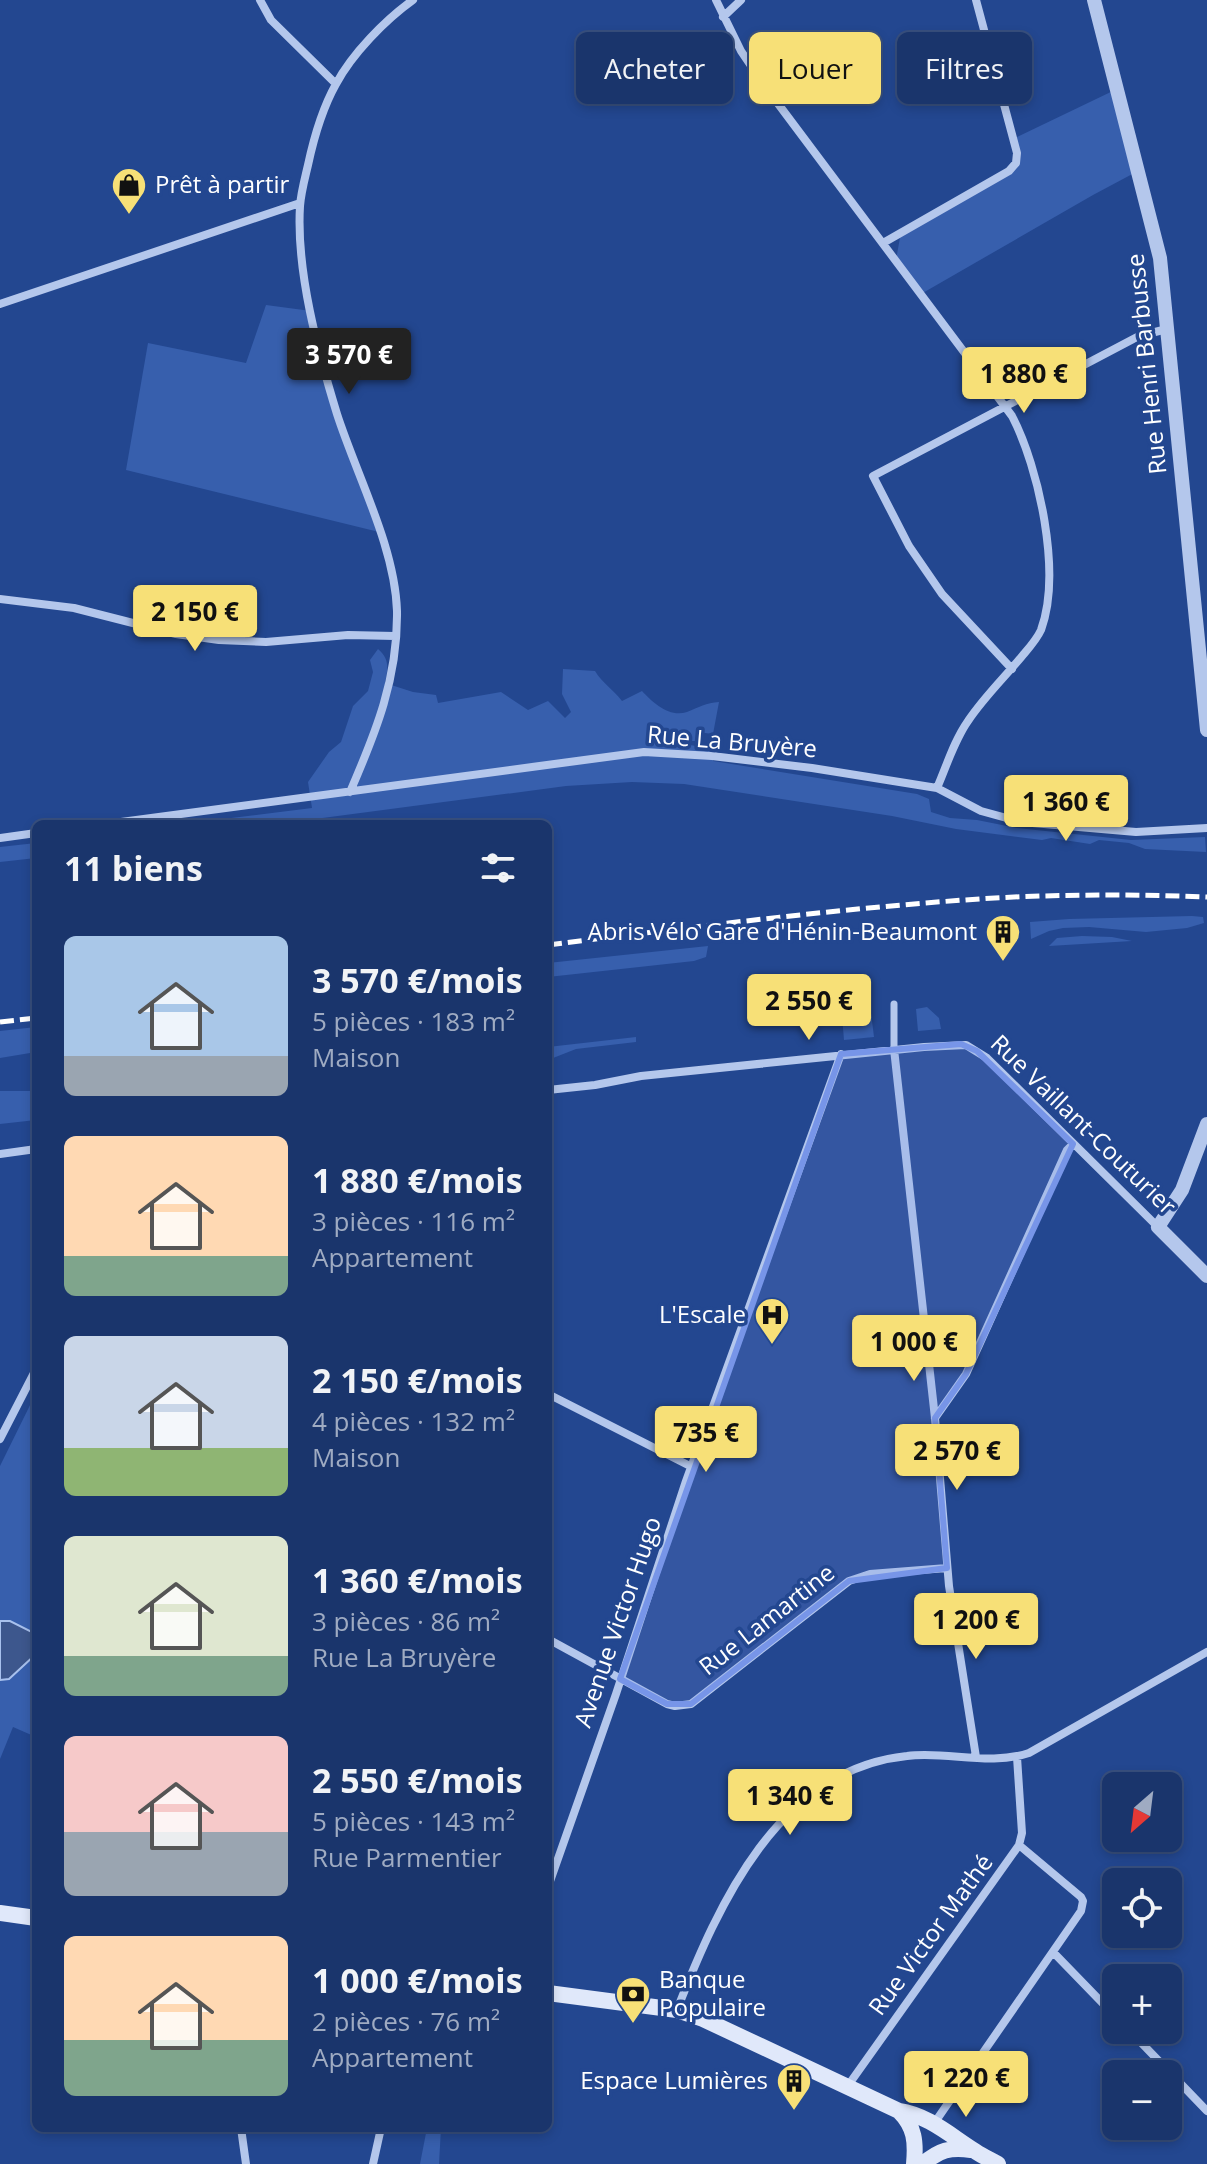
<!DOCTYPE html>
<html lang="fr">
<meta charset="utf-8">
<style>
:root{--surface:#1a356c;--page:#274074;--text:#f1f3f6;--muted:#9fabc2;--line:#38507f;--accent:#f7e077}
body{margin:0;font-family:"Open Sans",sans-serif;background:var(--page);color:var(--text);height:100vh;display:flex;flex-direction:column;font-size:30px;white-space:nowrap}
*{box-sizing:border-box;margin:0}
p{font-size:26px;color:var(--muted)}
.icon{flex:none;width:44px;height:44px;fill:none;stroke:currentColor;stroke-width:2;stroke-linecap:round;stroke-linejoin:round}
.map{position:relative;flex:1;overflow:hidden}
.details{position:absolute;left:32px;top:820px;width:520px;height:1312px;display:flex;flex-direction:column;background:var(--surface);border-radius:12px;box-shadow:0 4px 12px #0003,0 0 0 2px var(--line)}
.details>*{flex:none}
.top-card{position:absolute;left:576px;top:32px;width:510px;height:72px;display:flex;gap:16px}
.needle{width:52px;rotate:208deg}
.buttons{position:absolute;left:1102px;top:1772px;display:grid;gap:16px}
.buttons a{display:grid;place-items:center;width:80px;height:80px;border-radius:12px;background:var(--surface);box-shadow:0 4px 12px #0003,0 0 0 2px var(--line);font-size:40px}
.price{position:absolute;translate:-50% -68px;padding:0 18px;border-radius:8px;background:var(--accent);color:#111;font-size:26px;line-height:52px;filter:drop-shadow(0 2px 4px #0008)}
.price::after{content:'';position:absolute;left:50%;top:48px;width:24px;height:18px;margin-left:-12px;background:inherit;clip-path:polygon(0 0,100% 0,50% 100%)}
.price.current{background:#222;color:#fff}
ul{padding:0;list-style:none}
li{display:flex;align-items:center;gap:24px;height:200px;padding:0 32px}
li span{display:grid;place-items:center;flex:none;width:224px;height:160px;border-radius:12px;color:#555}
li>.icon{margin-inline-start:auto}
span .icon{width:96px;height:96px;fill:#fffc;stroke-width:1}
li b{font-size:34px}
h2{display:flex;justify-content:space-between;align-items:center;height:96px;padding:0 32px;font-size:34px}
.chip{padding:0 28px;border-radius:12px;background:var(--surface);box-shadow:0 4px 12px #0003,0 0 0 2px var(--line);font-size:28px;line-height:72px}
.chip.current{background:var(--accent);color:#111}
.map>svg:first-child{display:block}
.green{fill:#375fad}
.water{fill:#3d578d;stroke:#a8c1ed;stroke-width:2}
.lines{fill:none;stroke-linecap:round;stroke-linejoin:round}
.pedestrian{stroke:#b4c7ec;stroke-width:7}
.minor{stroke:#b4c7ec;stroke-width:8}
.tertiary{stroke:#b4c7ec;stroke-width:14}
.secondary{stroke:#e0e8fa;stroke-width:16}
.rail{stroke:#fff;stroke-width:5;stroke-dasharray:14 6;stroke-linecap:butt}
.marked{fill:#7795e8;fill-opacity:0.2;stroke:#7795e8;stroke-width:6;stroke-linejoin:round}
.labels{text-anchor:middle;stroke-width:7;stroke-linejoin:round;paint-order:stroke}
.poi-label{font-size:24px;fill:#fff;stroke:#234790;text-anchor:end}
.street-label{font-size:24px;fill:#fff;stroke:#234790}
</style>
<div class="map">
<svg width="1207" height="2164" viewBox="0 0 1207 2164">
<rect width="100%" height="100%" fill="#234790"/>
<path class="green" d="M 1117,89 L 1138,171 L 1093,195 L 921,294 L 896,260 L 901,232 L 1016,163 L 1013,139 Z
M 266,305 L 311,311 L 338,415 L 379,532 L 126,470 L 148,343 L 246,363 Z
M 378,649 C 390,659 388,669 385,683 L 413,692 L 436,695 L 438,703 L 501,692 L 528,710 L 548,701 L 565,718 L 571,712 L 562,694 L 563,669 L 595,671 C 602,683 613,689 622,701 L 642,691 C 653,703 670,718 687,712 C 699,707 706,703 719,702 L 713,734 L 697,732 L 695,741 L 688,741 L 688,737 L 681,736 L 680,743 L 711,749 L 713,761 L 917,794 L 929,799 L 931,812 L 950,818 L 977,820 L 1017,828 L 1131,840 L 1205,837 L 1206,852 L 1145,849 L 1129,843 L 1099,840 L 1090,844 L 1051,838 L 1042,840 L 956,829 L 892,816 L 684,784 L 632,782 L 566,786 L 277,824 L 182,824 L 312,808 L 308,782 L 329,752 L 341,742 L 353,706 L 368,691 L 373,672 L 370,660 Z
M 36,843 L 36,858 L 0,862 L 0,847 Z
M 1192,916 L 1203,917 L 1204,923 L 1187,928 L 1146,932 L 1089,927 L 1063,928 L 1049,931 L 1031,939 L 1030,922 L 1069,919 Z
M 1082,936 L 1112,937 L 1132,941 L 1049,946 L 1057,938 Z
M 708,946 L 706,957 L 694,961 L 548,977 L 548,963 Z
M 927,1007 L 939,1018 L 941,1029 L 918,1031 L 916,1009 Z
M 871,1013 L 874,1037 L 844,1040 L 842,1016 Z
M 36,1027 L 36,1052 L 0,1058 L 0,1031 Z
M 636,1037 L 636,1042 L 576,1049 L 548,1060 L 548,1047 Z
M 0,1091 L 36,1091 L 36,1120 L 0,1124 Z
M 36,1393 L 36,1737 L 13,1727 L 0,1759 L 0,1466 Z
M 427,2128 L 441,2128 L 439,2164 L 420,2164 Z"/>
<path class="water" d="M 0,1621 L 10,1621 L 36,1634 L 36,1654 L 9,1679 L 0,1680 Z"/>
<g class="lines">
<path class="pedestrian" d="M 894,1004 L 894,1049"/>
<path class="minor" d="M 260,0 L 271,20 L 336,84
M 716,0 L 741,51 L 764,85 L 1012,416 C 1039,468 1062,573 1041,630 C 1037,639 1029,648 1023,655 C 1005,677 984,697 968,721 C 954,741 947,765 937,788
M 723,17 L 741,0
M 883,243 L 1009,171 L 1016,163 L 1017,153 L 976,0
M 0,304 L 300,203
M 0,599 L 74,608 L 176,634 L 219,640 L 266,642 L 348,635 L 395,636
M 1012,669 L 942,594 L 909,546 L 873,476 L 1139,336 L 1167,329
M 350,792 C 376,732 398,678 397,611 C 395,547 357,476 337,414 C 318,352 296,271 300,206 C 301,192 305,178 308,165 C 314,137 322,109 336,84 C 352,54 385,20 413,0
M 106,824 L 644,752 L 712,756 L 812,768 L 937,788 L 981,811 L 1021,822 L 1136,832 L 1207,828
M 0,838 L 36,833
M 894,1049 L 935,1418 L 949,1586 L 976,1757
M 548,1090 L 595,1085 L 641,1076 L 924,1047 L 966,1045 L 987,1058 L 1158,1227
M 0,1154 L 36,1149
M 548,1394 L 692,1467
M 935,1418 L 966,1374 L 1067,1150 L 1073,1144
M 0,1439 L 36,1369
M 548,1639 L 667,1704 L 675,1706 L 691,1704 L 849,1581 L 870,1574 L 947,1568
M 548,1887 L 616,1694 L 686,1481 L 841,1054
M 1053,1952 L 1116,2017
M 677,2010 C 718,1905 778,1769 907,1756 C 947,1751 990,1766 1029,1753 L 1207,1652
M 1129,2030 L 1207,2111
M 847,2087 L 1019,1845 L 1022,1833 L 1017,1757
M 933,2125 L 1081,1911 L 1083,1901 L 1081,1897 L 1019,1845
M 241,2128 L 246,2164
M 373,2164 L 381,2128"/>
<path class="tertiary" d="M 1094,0 L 1160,258 L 1207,730
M 1207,1124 L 1182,1190 L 1158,1227 L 1207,1276"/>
<path class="secondary" d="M 0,1913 L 36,1918
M 548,1993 L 677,2010 L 703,2019 L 899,2111 C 928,2115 951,2136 975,2151 C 982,2156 991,2160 998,2164
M 899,2111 C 915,2127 916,2142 914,2164
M 923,2164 C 939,2150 950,2147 971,2150"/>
<path class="rail" d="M 548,945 C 686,928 825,910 964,900 C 1045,894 1126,894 1207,897
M 0,1022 L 36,1018"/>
</g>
<path class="marked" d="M 961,1044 L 977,1051 L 1073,1144 L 966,1374 L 935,1418 L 947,1568 L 849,1581 L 691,1704 L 667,1704 L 620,1679 L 841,1054 Z"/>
<defs>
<g id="shop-pin" transform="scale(1.8)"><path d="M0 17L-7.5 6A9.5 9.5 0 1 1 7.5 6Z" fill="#f7e077" stroke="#234790"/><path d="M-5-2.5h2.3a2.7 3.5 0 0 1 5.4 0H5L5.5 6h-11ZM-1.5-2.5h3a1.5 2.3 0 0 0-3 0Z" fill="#111"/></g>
<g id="building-pin" transform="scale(1.8)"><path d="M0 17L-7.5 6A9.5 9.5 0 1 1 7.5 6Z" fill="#f7e077" stroke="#234790"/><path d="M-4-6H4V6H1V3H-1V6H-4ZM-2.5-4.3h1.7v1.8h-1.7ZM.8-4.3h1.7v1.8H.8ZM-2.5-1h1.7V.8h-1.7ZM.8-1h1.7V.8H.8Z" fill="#111"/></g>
<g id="hospital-pin" transform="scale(1.8)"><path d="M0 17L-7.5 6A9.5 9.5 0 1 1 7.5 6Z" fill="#f7e077" stroke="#234790"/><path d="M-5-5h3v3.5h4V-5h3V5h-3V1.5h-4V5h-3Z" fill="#111"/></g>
<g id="bank-pin" transform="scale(1.8)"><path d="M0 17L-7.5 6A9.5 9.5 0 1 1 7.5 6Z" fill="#f7e077" stroke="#234790"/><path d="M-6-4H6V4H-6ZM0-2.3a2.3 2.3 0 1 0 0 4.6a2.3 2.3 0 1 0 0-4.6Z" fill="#111"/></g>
</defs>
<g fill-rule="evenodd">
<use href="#shop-pin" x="129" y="185"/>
<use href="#building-pin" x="1003" y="932"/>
<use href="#hospital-pin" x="772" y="1315"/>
<use href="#bank-pin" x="633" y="1994"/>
<use href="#building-pin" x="794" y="2081"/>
</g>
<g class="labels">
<g class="poi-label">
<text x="155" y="193" text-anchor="start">Prêt à partir</text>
<text x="977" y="940">Abris Vélo Gare d'Hénin-Beaumont</text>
<text x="746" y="1323">L'Escale</text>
<text x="659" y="1988" text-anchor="start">Banque<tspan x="659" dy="28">Populaire</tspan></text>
<text x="768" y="2089">Espace Lumières</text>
</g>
<g class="street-label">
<text transform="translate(1147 364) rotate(-96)" y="8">Rue Henri Barbusse</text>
<text transform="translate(732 742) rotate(5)" y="8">Rue La Bruyère</text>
<text transform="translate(1083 1125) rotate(44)" y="8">Rue Vaillant-Couturier</text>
<text transform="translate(767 1620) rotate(-38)" y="8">Rue Lamartine</text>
<text transform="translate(618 1622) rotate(-71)" y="8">Avenue Victor Hugo</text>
<text transform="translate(931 1935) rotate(-54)" y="8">Rue Victor Mathé</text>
</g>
</g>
</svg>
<div class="buttons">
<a><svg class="needle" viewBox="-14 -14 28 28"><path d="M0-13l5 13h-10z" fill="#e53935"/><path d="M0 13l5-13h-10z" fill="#9fabc2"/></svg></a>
<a><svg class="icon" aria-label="locate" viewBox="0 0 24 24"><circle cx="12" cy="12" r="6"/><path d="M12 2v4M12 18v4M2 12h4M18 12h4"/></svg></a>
<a>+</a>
<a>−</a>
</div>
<b class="price current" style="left:349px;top:396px">3 570 €</b>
<b class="price" style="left:1024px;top:415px">1 880 €</b>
<b class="price" style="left:195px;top:653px">2 150 €</b>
<b class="price" style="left:1066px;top:843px">1 360 €</b>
<b class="price" style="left:809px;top:1042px">2 550 €</b>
<b class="price" style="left:914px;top:1383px">1 000 €</b>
<b class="price" style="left:706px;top:1474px">735 €</b>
<b class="price" style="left:957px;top:1492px">2 570 €</b>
<b class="price" style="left:976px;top:1661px">1 200 €</b>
<b class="price" style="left:790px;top:1837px">1 340 €</b>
<b class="price" style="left:966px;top:2119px">1 220 €</b>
<div class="top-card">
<a class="chip">Acheter</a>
<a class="chip current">Louer</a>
<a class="chip">Filtres</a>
</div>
<section class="details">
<h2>11 biens<svg class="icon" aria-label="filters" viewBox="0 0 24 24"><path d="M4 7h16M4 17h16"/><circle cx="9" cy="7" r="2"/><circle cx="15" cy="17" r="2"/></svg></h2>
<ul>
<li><span style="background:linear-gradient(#a9c7e8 75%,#9aa5b1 0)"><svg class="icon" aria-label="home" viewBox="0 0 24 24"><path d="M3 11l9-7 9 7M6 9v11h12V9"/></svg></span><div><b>3 570 €/mois</b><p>5 pièces · 183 m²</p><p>Maison</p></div></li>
<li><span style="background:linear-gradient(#ffd9b3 75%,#7fa58c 0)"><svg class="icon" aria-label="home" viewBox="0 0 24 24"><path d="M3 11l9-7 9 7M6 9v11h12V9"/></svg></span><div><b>1 880 €/mois</b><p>3 pièces · 116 m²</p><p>Appartement</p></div></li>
<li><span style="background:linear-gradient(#c9d6e8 70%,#8fb573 0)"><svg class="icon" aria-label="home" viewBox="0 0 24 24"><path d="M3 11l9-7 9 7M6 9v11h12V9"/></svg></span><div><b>2 150 €/mois</b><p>4 pièces · 132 m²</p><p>Maison</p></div></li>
<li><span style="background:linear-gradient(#dfe7d0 75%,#7fa58c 0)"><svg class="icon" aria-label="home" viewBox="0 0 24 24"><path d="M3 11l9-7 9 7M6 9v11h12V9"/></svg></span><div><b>1 360 €/mois</b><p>3 pièces · 86 m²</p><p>Rue La Bruyère</p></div></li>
<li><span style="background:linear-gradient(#f6c9c9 60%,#9aa5b1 0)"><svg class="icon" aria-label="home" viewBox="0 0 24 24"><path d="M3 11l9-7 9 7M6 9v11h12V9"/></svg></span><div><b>2 550 €/mois</b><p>5 pièces · 143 m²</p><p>Rue Parmentier</p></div></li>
<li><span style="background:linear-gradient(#ffd9b3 65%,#7fa58c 0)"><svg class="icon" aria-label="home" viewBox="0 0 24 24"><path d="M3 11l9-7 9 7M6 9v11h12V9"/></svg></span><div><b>1 000 €/mois</b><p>2 pièces · 76 m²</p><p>Appartement</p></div></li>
</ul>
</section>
</div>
